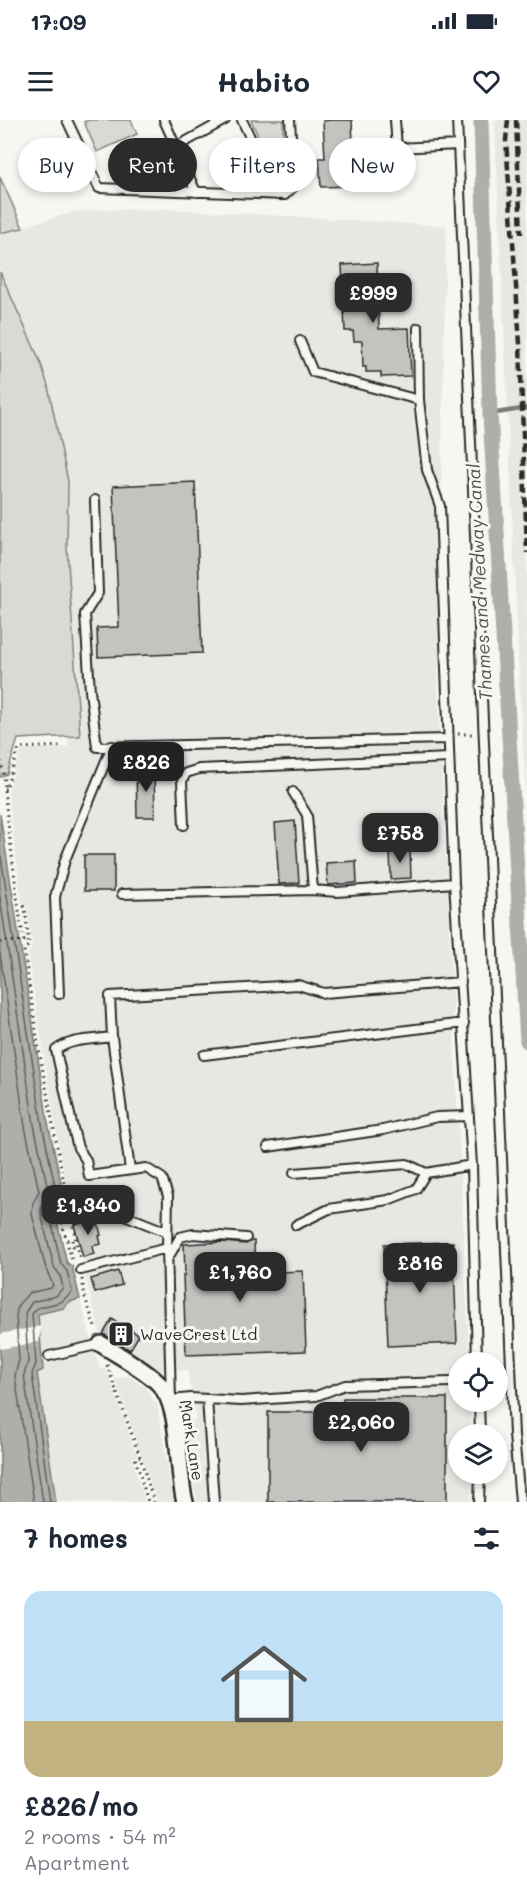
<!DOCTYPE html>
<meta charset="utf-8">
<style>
:root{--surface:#fff;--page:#f6f6f7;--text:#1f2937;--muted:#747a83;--line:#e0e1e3;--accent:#2b2b2b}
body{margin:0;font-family:Mali,sans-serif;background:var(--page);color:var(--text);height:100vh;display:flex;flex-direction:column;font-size:22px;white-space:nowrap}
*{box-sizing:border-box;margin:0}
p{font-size:20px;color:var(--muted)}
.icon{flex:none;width:33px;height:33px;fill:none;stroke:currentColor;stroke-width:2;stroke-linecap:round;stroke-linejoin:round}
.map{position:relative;height:1382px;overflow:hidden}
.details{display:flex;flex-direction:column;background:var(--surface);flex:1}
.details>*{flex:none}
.banner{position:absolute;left:18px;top:18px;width:492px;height:54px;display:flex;gap:12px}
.buttons{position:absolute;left:448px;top:1232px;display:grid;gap:12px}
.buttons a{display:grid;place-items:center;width:60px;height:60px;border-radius:50%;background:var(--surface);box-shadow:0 3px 9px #0003;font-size:30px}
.price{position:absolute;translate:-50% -51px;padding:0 14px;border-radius:12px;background:var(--accent);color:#fff;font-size:20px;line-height:39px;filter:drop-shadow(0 2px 3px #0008)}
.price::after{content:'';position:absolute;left:50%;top:36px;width:18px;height:14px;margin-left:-9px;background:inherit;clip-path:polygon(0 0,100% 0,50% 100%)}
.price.on{background:#222;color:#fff}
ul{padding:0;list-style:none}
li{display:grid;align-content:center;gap:12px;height:318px;padding:0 24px}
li+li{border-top:2px solid var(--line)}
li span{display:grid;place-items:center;height:186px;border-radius:18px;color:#555}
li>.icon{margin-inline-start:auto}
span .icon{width:108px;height:108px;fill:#fffc;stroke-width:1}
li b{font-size:26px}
h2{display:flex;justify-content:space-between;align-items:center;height:72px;padding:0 24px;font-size:26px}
.tag{padding:0 21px;border-radius:27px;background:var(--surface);box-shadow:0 3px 9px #0003;font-size:21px;line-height:54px}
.tag.on{background:var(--accent);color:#fff}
.status{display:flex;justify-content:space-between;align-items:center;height:42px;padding:0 30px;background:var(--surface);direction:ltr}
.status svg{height:16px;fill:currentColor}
header{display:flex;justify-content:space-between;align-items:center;height:78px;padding:0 24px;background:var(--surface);font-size:27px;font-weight:800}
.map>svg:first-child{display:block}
.built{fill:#e7e7e3}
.green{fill:#d9d9d5;stroke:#828280;stroke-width:1.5}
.water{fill:#aeaeab;stroke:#7a7a78;stroke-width:1.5}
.pier{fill:#f6f6f2}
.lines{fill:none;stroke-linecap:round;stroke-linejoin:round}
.shore{stroke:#5f5f5e;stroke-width:1.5}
.stream{stroke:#7a7a78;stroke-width:4.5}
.canal{stroke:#aeaeab;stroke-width:15}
.building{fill:#c3c3c0;stroke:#2b2b2b;stroke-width:1.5}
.service-casing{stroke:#2b2b2b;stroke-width:12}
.minor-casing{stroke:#2b2b2b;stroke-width:20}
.path{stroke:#2b2b2b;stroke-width:3;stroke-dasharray:1.5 4.5;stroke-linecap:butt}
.service{stroke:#f6f6f2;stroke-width:8}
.minor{stroke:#f6f6f2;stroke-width:15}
.rail{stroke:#2b2b2b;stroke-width:4.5;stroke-dasharray:9 4.5;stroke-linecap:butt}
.labels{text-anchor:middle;stroke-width:6;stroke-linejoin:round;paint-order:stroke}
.poi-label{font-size:16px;fill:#2b2b2b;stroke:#f6f6f2;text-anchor:start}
.street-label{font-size:16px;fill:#2b2b2b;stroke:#f6f6f2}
.water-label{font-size:18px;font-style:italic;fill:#525251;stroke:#f6f6f2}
</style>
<div class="status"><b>17:09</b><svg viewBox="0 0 49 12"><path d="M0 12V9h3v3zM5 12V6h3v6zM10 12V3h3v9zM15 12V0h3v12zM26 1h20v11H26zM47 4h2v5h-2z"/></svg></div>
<header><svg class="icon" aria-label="menu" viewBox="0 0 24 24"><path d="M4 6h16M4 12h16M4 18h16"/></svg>Habito<svg class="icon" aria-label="heart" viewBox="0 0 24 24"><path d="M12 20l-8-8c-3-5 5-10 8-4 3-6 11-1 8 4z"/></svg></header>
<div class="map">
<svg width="527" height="1382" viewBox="0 0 527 1382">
<rect width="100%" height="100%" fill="#f6f6f2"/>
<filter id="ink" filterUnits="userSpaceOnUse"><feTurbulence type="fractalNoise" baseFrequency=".0167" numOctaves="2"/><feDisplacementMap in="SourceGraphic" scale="12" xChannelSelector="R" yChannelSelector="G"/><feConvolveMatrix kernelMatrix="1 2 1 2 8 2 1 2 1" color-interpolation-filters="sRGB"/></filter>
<g filter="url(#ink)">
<path class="built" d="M 495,0 L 527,0 L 527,685 L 520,577 Z
M 170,89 L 446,106 L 438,571 L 469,1234 L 469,1242 L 459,1242 L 459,1281 L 471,1281 L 471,1314 L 459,1314 L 459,1353 L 473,1353 L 471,1382 L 197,1382 L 181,1302 L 196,1300 L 187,1250 L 152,1252 L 101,1216 L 87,1165 L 83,1137 L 70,1091 L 39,907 L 28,834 L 32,828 L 27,785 L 22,782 L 8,672 L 21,629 L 68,627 L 68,616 L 80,615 L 67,428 L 68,361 L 48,266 L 40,241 L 0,152 L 0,113 L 74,92 L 94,90 Z
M 80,1179 L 100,1250 L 106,1248 L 137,1336 L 132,1338 L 145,1382 L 56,1382 L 37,1252 L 43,1250 L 39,1222 L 41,1206 L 38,1194 L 64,1188 L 69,1182 Z
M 129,1256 L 145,1267 L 157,1284 L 174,1382 L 157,1382 L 115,1259 Z"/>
<path class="green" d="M 89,0 L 131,0 L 137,14 L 97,32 L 84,2 Z
M 251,0 L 283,0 L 284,65 L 281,64 L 276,56 Z
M 0,57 L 23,108 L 0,113 Z
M 0,152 L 40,241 L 48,266 L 68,361 L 67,428 L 80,616 L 18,619 L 7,654 L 0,657 Z"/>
<path class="water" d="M 0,694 L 48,1003 L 64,1076 L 63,1087 L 54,1089 L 67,1143 L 72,1146 L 80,1179 L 69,1182 L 64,1188 L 38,1194 L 43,1250 L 37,1253 L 56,1382 L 0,1382 Z"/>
<path class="pier" d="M 41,1206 L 39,1222 L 0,1229 L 0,1214 Z"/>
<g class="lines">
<path class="shore" d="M 0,730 L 42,1004 L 57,1076 L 57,1081 L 49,1086 L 49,1091 L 61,1144 L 67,1151 L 72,1172 L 61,1182 L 37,1188 L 32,1194 L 36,1244 L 32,1254 L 50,1382
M 0,777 L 34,1005 L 49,1074 L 42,1084 L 41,1093 L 54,1147 L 60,1155 L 63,1168 L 56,1176 L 32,1182 L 25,1193 L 28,1242 L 24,1255 L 43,1382
M 0,833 L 25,1007 L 39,1071 L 33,1083 L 32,1094 L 46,1149 L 53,1165 L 51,1168 L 29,1173 L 18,1185 L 16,1196 L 19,1240 L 15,1256 L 34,1382"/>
<path class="stream" d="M 490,294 L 527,288"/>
<path class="canal" d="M 481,0 L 490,294 L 527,921"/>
</g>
<path class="building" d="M 330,0 L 352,0 L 353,24 L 358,23 L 360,51 L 379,50 L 380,54 L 386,53 L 387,65 L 321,67 L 319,38 L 325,38 L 323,1 Z
M 245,37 L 254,59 L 242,64 L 233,42 Z
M 377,143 L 379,209 L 409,208 L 411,256 L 381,257 L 381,252 L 366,252 L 366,247 L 363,247 L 362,221 L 354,221 L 353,211 L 345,211 L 342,145 Z
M 195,362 L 202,533 L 98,537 L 97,508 L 119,507 L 113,366 Z
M 154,648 L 155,697 L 137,697 L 136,649 Z
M 295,701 L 299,763 L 279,764 L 275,703 Z
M 410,729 L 411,758 L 391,759 L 390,730 Z
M 84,735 L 114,735 L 114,771 L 84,771 Z
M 356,741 L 357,763 L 328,765 L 326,743 Z
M 97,1099 L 101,1115 L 99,1116 L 101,1124 L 92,1126 L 94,1134 L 83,1137 L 74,1105 Z
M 251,1121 L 254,1121 L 255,1153 L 303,1151 L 306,1231 L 186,1235 L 183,1155 L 185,1155 L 184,1124 L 223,1122 L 246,1124 Z
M 453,1122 L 457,1223 L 388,1226 L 384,1124 Z
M 118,1151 L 122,1165 L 95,1173 L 91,1159 Z
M 112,1199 L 139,1215 L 130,1230 L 103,1214 Z
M 343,1278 L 447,1278 L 447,1382 L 268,1382 L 268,1292 L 343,1292 Z"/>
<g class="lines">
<g class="service-casing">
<path id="service" d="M 67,0 L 99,68 L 285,75 L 294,66 L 290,0
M 164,0 L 196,72
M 242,0 L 277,75
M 395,0 L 397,28
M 457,0 L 514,1315 L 520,1382
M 176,27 L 225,0
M 371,33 L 397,28 L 458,25
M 418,208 L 419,280 L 427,350 L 440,386 L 454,763 L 472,1045 L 477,1242
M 300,221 L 313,252 L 419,280
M 95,380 L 98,473 L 85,494 L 90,571 L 97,627 L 448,619
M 293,672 L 307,695 L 313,770
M 184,705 L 182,661 L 186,653 L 199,649 L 449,638
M 122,774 L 313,770 L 337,772 L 454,763
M 59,874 L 55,777 L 65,740 L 112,626
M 112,917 C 93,920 72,918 56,930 L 72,1004 L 78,1028 L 86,1040 L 89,1056 L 146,1048 L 162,1058 L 168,1076 L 167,1128
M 204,935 L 464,903
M 268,1027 L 383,1010 L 437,997 L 469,996
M 130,1050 L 112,917 L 110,876 L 298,865 L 324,873 L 461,862
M 294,1053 L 407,1044 L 426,1053
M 78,1096 L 114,1091 L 167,1112
M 296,1105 L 329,1089 L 388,1080 L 416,1069 L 426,1053 L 472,1045
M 168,1138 L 180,1117 L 193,1114 L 246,1118
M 81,1150 L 167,1128 L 171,1280 L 191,1278 L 241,1281 L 316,1276 L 345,1265 L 450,1262
M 49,1236 L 101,1224
M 207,1279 L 214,1382
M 479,1281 L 480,1314
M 479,1382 L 480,1353"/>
</g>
<g class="minor-casing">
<path id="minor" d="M 101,1224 C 119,1236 143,1248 158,1263 C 182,1284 176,1350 185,1382"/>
</g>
<path class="path" d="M 458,614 L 473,614
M 0,635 C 1,649 7,659 4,670 L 18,784 L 25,787 L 29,825 L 24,830 L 38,924 L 69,1090
M 4,669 L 6,669 L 19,628 L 63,626
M 0,822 L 24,821 L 18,785
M 59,1091 L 72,1141
M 73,1106 L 80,1140
M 67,1120 L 72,1119 L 73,1126 L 77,1126
M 82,1159 L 85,1177 L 96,1210
M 107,1245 L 140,1337 L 154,1382
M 140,1337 L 135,1338 L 148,1382"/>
<use href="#service" class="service"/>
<use href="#minor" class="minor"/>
<path class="rail" d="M 508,0 L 506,20 L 520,224 L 527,433
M 516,0 L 521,114"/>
</g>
</g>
<defs>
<g id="building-square" transform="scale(1.35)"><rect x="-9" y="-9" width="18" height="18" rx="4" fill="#2b2b2b" stroke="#f6f6f2"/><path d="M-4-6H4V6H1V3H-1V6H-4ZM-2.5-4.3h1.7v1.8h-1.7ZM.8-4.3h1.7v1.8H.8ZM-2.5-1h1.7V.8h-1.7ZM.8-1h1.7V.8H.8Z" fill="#fff"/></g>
</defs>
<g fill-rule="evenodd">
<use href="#building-square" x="121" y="1214"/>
</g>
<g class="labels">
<g class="poi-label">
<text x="140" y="1220">WaveCrest Ltd</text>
</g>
<g class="street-label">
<text transform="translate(192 1320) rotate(81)" y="6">Mark Lane</text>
</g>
<g class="water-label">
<text transform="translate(480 462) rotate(-93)" y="6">Thames and Medway Canal</text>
</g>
</g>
</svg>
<div class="buttons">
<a><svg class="icon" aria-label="locate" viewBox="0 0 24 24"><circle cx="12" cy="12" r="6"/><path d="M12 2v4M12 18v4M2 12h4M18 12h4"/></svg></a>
<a><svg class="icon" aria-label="layers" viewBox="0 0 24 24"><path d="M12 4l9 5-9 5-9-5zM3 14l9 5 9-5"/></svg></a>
</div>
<b class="price" style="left:373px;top:204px">£999</b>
<b class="price on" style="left:146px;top:673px">£826</b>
<b class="price" style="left:400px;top:744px">£758</b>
<b class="price" style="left:88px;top:1116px">£1,340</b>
<b class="price" style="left:420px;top:1174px">£816</b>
<b class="price" style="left:240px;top:1183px">£1,760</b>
<b class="price" style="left:361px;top:1333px">£2,060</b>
<div class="banner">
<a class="tag">Buy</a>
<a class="tag on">Rent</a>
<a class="tag">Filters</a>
<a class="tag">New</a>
</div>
</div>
<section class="details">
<h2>7 homes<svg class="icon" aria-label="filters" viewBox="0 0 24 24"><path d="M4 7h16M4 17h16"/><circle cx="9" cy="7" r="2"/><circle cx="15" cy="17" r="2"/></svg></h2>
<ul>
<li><span style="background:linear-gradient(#bfe0f5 70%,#c2b280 0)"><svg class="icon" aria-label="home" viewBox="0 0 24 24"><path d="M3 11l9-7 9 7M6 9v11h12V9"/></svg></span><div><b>£826/mo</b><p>2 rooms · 54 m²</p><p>Apartment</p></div></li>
</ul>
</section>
